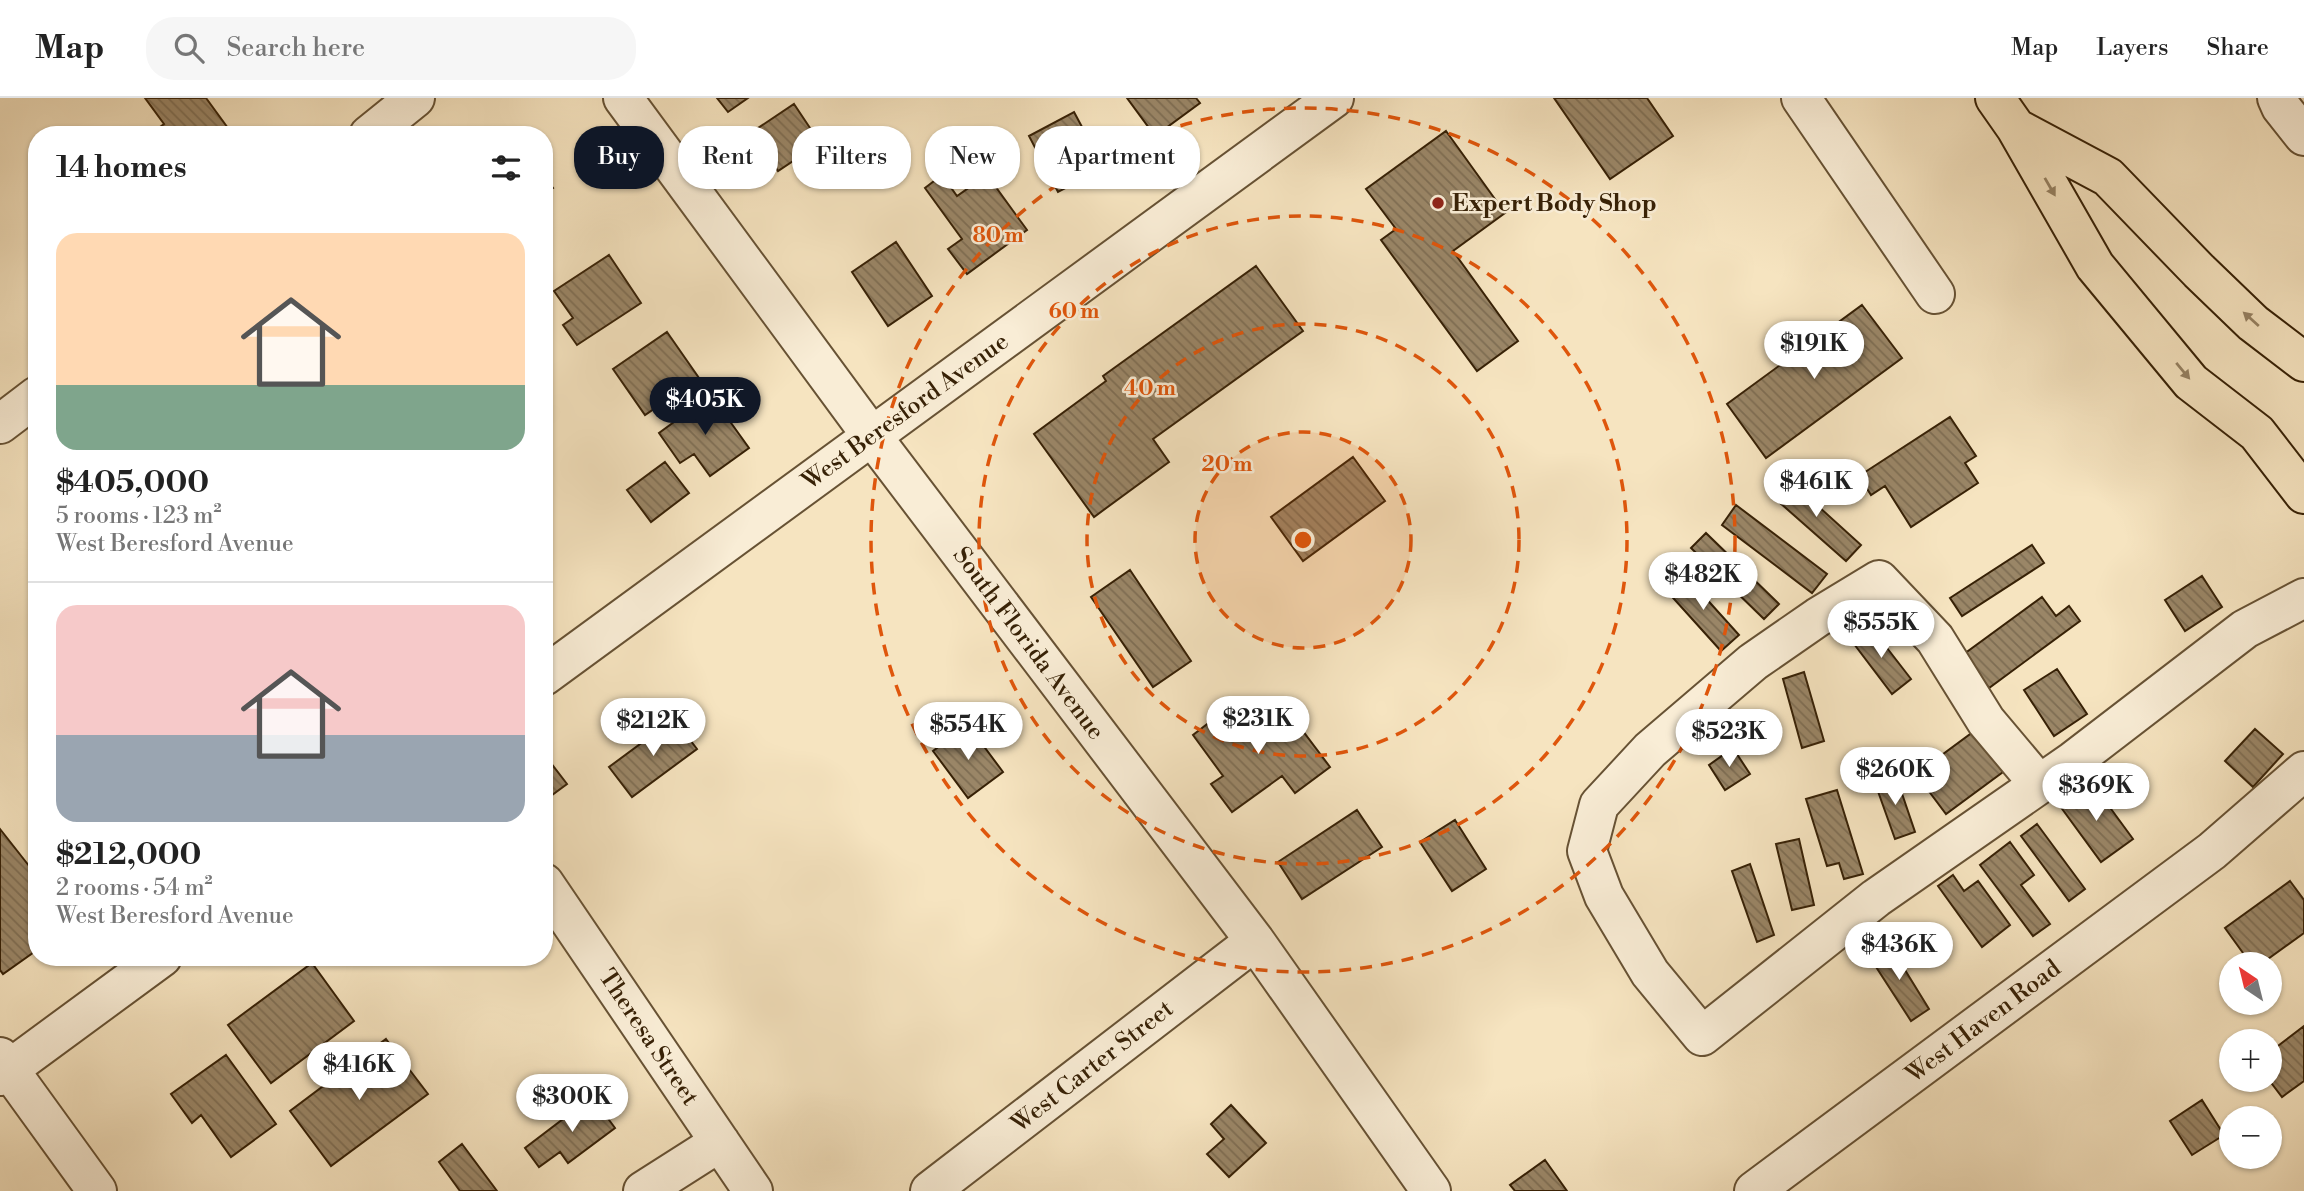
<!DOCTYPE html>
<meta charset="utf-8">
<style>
:root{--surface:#fff;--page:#f6f6f6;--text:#222;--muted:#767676;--line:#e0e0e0;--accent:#111827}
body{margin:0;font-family:"Libre Bodoni",serif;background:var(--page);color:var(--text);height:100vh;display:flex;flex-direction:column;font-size:26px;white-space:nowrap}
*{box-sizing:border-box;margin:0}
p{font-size:23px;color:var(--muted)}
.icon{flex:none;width:38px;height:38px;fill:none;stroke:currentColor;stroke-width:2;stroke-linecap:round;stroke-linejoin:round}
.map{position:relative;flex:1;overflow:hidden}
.panel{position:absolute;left:28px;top:28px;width:525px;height:840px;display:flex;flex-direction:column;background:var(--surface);border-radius:28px;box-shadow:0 2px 5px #0004}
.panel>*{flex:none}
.hud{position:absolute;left:574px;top:28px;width:665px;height:63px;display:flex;gap:14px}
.needle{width:46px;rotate:325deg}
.controls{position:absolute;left:2219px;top:854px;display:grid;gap:14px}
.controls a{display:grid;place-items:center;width:63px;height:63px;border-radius:50%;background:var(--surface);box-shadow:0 2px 5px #0004;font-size:35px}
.price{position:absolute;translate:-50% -60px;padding:0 16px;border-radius:24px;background:#fff;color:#222;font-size:23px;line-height:46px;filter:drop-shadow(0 2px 4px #0008)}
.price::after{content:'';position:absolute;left:50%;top:42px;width:21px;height:16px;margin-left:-10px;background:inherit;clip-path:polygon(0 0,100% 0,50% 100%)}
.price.active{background:var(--accent);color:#fff}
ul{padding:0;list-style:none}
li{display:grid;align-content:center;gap:14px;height:371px;padding:0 28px}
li+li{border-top:2px solid var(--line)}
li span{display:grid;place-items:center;height:217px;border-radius:21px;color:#555}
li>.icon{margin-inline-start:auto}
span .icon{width:126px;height:126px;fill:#fffc;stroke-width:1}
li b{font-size:30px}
h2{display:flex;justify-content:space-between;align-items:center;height:84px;padding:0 28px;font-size:30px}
.chip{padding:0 24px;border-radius:28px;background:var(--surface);box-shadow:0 2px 5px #0004;font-size:24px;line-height:63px}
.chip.active{background:var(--accent);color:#fff}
header{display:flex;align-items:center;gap:42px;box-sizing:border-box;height:98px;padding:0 35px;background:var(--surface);border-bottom:2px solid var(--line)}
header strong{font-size:33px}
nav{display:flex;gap:38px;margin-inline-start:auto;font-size:24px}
.search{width:490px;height:63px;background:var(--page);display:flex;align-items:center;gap:18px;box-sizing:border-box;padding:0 24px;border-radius:28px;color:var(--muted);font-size:26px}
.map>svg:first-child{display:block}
.building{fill:url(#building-back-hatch);stroke:#372106;stroke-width:2}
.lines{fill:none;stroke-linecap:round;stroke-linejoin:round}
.minor-casing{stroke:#675234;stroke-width:42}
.major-casing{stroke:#372106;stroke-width:42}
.minor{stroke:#f9edd6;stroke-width:38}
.major{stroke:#f6e4c0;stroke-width:38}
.oneway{fill:#968263}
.ring{fill:none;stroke:#df560c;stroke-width:3.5;stroke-dasharray:12 9}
.poi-dot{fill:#8f2418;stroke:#f9edd6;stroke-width:2.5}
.labels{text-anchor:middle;stroke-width:5;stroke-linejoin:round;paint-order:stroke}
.poi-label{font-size:24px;font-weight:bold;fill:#372106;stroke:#f9edd6;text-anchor:start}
.street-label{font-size:24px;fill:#372106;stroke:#f9edd6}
.centre{fill:#df560c;stroke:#f9edd6;stroke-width:3.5}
.ring-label{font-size:21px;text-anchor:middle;font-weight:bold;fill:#df560c;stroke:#f9edd6;stroke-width:5;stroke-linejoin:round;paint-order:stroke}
</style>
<header>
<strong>Map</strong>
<div class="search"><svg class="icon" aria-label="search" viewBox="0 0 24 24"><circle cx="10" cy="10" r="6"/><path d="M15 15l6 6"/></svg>Search here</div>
<nav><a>Map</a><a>Layers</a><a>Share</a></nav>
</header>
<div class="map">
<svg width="2304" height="1093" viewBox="0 0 2304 1093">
<defs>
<pattern id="building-back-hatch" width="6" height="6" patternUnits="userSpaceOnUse" patternTransform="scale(1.75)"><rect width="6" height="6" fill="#9a8667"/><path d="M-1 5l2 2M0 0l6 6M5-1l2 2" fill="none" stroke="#7e6d53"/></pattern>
</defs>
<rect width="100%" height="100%" fill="#f6e4c0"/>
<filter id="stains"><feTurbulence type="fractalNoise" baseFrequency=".00286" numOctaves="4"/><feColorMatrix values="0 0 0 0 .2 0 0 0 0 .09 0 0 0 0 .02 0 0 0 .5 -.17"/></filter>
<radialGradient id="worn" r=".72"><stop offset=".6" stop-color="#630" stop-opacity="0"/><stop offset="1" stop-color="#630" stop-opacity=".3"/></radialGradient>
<path class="building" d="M 145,0 L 206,0 L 233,37 L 149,37 L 164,26 Z
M 717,0 L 748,0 L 728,14 Z
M 1127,0 L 1196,0 L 1200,5 L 1155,38 Z
M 1554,0 L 1647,0 L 1673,38 L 1610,81 Z
M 794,6 L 820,45 L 778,73 L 752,34 Z
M 1074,14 L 1104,70 L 1058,94 L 1029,38 Z
M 1446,33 L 1505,115 L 1453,153 L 1518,243 L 1477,273 L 1381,142 L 1396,131 L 1366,91 Z
M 942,77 L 957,98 L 987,77 L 1027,132 L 967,176 L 948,151 L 962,141 L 925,90 Z
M 544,78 L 553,90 L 544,96 Z
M 896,144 L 932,198 L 888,228 L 852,174 Z
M 609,157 L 641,205 L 577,247 L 563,227 L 573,220 L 554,193 Z
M 1256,168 L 1303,233 L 1153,341 L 1169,364 L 1094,419 L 1034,336 L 1106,283 L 1103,278 Z
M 1862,207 L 1902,260 L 1766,360 L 1727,306 Z
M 667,234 L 699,280 L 645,317 L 613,271 Z
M 711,297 L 749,350 L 710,378 L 694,356 L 680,365 L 659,335 Z
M 1950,319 L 1976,358 L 1965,365 L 1978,385 L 1911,429 L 1885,388 L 1871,397 L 1859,378 Z
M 1353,359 L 1385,403 L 1303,463 L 1271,419 Z
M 665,364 L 689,395 L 651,424 L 627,392 Z
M 1787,380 L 1861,447 L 1846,463 L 1771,397 Z
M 1736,407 L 1827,476 L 1812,495 L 1722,427 Z
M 1706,435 L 1779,506 L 1764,521 L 1691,450 Z
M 2032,447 L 2044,465 L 1962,518 L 1950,500 Z
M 1130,472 L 1191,563 L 1153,589 L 1091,499 Z
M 1684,476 L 1739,537 L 1721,553 L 1666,492 Z
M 2202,478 L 2222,509 L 2185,533 L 2165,502 Z
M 2042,499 L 2056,518 L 2069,508 L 2080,523 L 1989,590 L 1964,556 Z
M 1870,528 L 1911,581 L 1892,596 L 1851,542 Z
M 2057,571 L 2087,616 L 2054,638 L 2024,592 Z
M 1804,574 L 1824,643 L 1802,650 L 1783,581 Z
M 1232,607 L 1254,637 L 1287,612 L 1330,669 L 1295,695 L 1282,678 L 1232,714 L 1211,686 L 1223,678 L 1193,637 Z
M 674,621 L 697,651 L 632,699 L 609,669 Z
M 968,627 L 1003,674 L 968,700 L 933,653 Z
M 2255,631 L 2283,656 L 2253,689 L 2225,663 Z
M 1973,634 L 2003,674 L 1946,716 L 1916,676 Z
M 1733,650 L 1750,676 L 1725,692 L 1709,667 Z
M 544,656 L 567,686 L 544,703 Z
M 1896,678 L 1915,734 L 1895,741 L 1875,685 Z
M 2092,685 L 2133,741 L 2101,764 L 2060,708 Z
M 1837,692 L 1863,776 L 1844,781 L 1839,765 L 1827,768 L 1806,701 Z
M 1357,712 L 1382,749 L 1302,801 L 1278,764 Z
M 1455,722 L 1486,771 L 1452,793 L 1420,744 Z
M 2037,726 L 2085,791 L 2069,803 L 2021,738 Z
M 0,731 L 37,778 L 37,852 L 3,876 L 0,872 Z
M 1799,741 L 1814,807 L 1792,812 L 1776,746 Z
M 2010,744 L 2034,777 L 2021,787 L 2050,826 L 2033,838 L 1980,767 Z
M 1750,766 L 1774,837 L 1757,844 L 1732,773 Z
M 1953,777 L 1964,793 L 1978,783 L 2010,827 L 1982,849 L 1938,788 Z
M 2290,783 L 2304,802 L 2304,835 L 2261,866 L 2251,866 L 2225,830 Z
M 1889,846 L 1929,911 L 1911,923 L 1869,858 Z
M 312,865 L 354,923 L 271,985 L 228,927 Z
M 2304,928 L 2304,983 L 2282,999 L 2269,982 L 2270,954 Z
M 386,941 L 428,996 L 331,1068 L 290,1013 Z
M 226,957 L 276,1026 L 231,1059 L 201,1017 L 192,1025 L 171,996 Z
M 592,999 L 615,1030 L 568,1065 L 560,1054 L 539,1069 L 525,1050 Z
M 2202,1002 L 2224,1037 L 2192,1057 L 2170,1023 Z
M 1231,1007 L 1266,1045 L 1229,1079 L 1207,1056 L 1224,1041 L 1211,1026 Z
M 462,1046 L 497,1093 L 460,1093 L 439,1064 Z
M 1545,1062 L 1567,1093 L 1515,1093 L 1510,1087 Z"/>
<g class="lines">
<g class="minor-casing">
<path id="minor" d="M 623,0 L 871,337 L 1255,843 L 1431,1093
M 1801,0 L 1935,196
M 2277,0 L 2281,9 L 2304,38
M 369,37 L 415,0
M 0,326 L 37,298
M 544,578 L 1334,0
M 2039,686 L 1986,623 L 1935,541 L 1879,482 L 1818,519 L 1753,564 L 1650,652 L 1599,707 L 1587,753 L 1604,798 L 1650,875 L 1702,938 L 1876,800 L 2073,663 L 2245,531 L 2304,500
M 544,785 L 753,1093
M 0,959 L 97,1093
M 0,978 L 162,859
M 643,1093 L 720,1044
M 930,1093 L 1255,843
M 1754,1093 L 2212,753 L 2304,673"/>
</g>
<g class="major-casing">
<path id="major" d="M 1995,0 L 2016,30 L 2095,168 L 2191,284 L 2257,335 L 2304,396
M 2016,30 L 2108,79 L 2199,173 L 2253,225 L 2304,264"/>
</g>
<use href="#minor" class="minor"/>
<use href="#major" class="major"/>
</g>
<defs><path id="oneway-solid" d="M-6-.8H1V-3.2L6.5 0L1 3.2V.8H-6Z" transform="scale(1.75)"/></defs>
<g class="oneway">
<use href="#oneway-solid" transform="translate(2050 89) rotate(60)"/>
<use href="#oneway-solid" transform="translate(2251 221) rotate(-138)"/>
<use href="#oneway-solid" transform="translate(2183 273) rotate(50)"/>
</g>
<circle cx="1303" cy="442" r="108" fill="#df560c" fill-opacity=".12"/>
<g class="ring">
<circle cx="1303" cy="442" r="108"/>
<circle cx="1303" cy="442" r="216"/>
<circle cx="1303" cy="442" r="324"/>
<circle cx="1303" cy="442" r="432"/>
</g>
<circle class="poi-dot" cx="1438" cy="105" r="7"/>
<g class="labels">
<g class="poi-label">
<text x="1452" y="113">Expert Body Shop</text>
</g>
<g class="street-label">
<text transform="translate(905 313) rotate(-36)" y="8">West Beresford Avenue</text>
<text transform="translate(1029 545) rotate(53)" y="8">South Florida Avenue</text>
<text transform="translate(1983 923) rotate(-37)" y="8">West Haven Road</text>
<text transform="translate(649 939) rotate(56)" y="8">Theresa Street</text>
<text transform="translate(1092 968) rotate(-38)" y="8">West Carter Street</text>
</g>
</g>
<circle cx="1303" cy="442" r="10" class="centre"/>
<g class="ring-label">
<text x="998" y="144">80 m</text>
<text x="1074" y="220">60 m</text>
<text x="1150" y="297">40 m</text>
<text x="1227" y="373">20 m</text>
</g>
<rect width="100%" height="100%" filter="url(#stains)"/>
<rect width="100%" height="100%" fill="url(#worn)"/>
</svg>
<div class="controls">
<a><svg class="needle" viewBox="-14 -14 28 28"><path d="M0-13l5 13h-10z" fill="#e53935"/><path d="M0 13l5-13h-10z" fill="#767676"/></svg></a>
<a>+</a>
<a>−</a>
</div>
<b class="price" style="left:1814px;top:283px">$191K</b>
<b class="price active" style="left:705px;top:339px">$405K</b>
<b class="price" style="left:1816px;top:421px">$461K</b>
<b class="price" style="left:1703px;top:514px">$482K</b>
<b class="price" style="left:1881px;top:562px">$555K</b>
<b class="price" style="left:1258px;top:658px">$231K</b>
<b class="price" style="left:653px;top:660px">$212K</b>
<b class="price" style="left:968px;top:664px">$554K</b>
<b class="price" style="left:1729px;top:671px">$523K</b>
<b class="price" style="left:1895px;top:709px">$260K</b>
<b class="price" style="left:2096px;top:725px">$369K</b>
<b class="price" style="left:1899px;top:884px">$436K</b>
<b class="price" style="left:359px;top:1004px">$416K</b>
<b class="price" style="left:572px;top:1036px">$300K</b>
<div class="hud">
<a class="chip active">Buy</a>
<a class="chip">Rent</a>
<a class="chip">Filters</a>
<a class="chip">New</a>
<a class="chip">Apartment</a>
</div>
<section class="panel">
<h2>14 homes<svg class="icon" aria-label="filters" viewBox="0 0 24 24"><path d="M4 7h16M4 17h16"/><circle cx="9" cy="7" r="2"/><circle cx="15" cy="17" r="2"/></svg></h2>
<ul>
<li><span style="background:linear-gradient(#ffd9b3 70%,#7fa58c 0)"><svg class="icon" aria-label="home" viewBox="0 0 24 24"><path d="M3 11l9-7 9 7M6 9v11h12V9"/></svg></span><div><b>$405,000</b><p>5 rooms · 123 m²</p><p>West Beresford Avenue</p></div></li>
<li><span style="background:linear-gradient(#f6c9c9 60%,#9aa5b1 0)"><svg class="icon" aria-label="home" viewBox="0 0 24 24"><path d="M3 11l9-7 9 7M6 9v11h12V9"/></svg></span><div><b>$212,000</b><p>2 rooms · 54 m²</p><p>West Beresford Avenue</p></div></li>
</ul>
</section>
</div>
